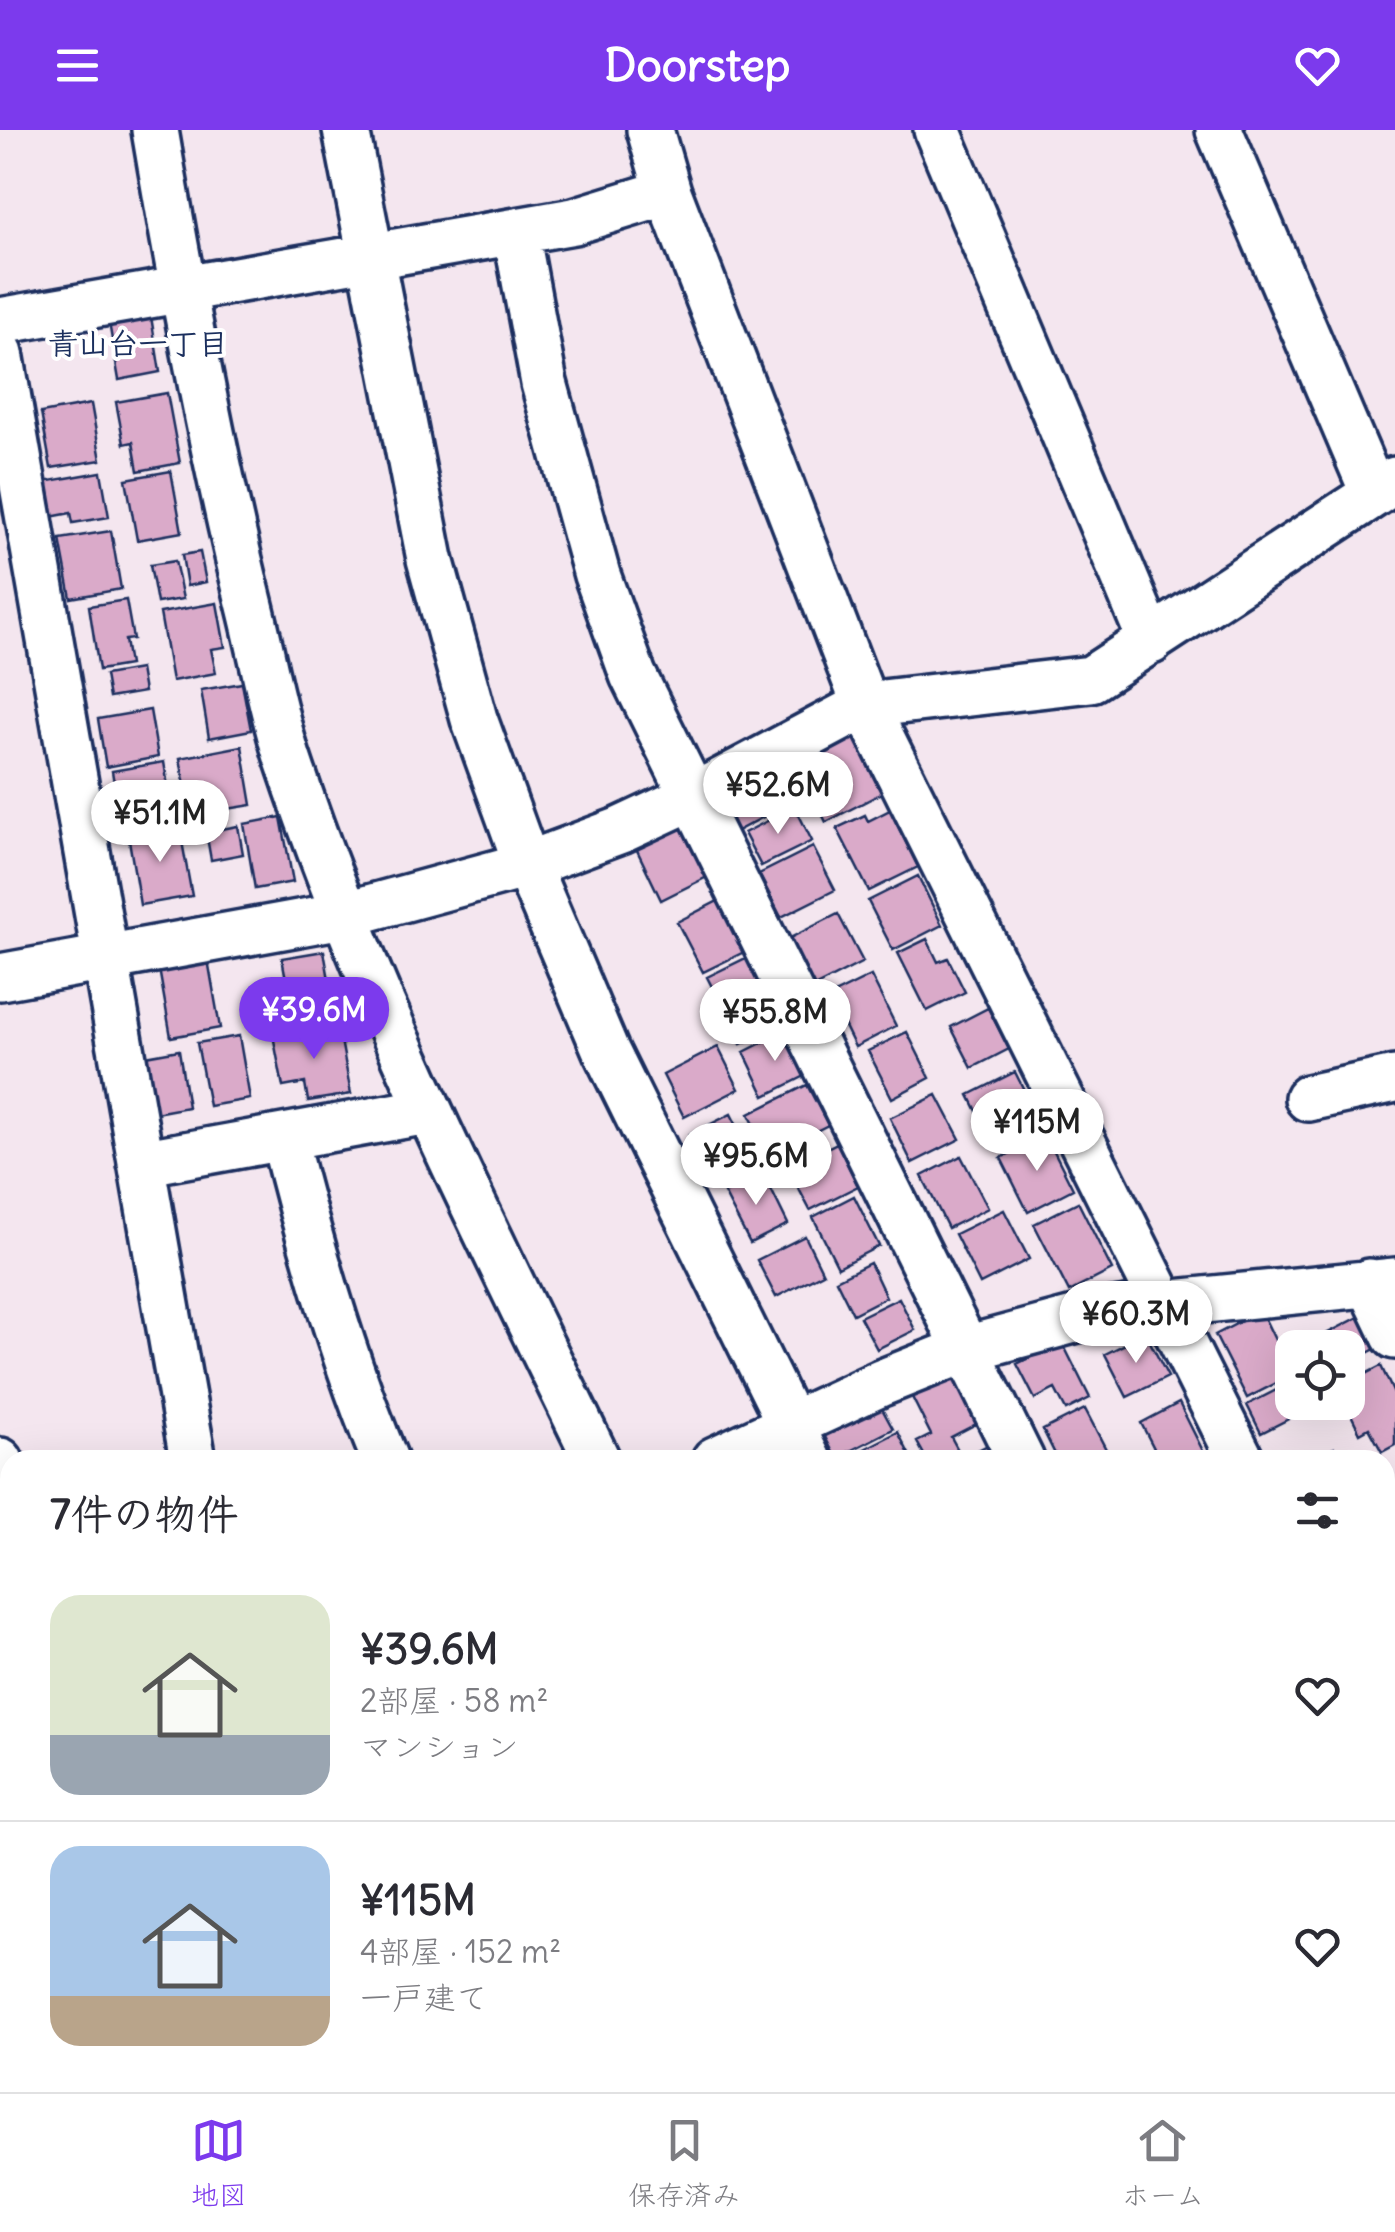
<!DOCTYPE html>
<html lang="ja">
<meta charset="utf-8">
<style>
:root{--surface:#fff;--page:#f7f7f7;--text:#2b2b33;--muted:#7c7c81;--line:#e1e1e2;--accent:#7c3aed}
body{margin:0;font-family:Delius,"Klee One",sans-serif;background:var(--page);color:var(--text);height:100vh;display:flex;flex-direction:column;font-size:38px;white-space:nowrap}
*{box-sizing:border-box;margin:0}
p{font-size:32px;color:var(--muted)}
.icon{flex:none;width:55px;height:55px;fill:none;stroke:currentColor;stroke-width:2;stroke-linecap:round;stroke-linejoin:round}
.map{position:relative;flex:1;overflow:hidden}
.details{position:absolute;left:0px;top:1320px;width:1395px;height:642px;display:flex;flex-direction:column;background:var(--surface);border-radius:30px 30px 0 0;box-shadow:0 10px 40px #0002}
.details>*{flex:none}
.tools{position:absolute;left:1275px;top:1200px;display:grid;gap:20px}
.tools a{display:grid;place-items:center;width:90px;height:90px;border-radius:20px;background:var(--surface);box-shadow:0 10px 40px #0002;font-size:50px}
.price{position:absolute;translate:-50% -85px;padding:0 22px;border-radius:35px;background:#fff;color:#222;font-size:32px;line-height:65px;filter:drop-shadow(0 2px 5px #0008)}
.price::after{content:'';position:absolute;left:50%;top:60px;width:30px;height:22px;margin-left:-15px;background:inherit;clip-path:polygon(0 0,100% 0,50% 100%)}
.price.on{background:var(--accent);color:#fff}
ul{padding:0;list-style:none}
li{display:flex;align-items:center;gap:30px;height:250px;padding:0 50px}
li+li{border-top:2px solid var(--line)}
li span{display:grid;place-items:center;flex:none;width:280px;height:200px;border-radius:30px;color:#555}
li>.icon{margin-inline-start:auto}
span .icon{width:120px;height:120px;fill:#fffc;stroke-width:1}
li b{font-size:42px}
h2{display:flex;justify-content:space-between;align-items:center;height:120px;padding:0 50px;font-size:42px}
header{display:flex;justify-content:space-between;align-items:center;height:130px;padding:0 50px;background:var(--accent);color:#fff;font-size:45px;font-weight:700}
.dock{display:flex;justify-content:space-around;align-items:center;height:140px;border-top:2px solid var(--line);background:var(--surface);font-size:28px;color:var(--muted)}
.dock a{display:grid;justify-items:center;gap:5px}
.dock .on{color:var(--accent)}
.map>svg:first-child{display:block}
.building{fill:#daaac9;stroke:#1b2f5e;stroke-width:2.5}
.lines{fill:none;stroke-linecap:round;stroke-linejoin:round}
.minor-casing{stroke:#1b2f5e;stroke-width:52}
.minor{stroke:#fff;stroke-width:45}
.labels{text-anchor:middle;stroke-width:8;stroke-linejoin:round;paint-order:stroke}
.neighbourhood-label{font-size:30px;font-weight:bold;fill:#1b2f5e;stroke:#fff}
</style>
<header><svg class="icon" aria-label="menu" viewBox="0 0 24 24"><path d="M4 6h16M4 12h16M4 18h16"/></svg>Doorstep<svg class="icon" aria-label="heart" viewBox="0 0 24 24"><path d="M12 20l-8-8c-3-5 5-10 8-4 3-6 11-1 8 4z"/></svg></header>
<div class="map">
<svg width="1395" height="1962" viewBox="0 0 1395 1962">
<rect width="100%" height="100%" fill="#f4e6ef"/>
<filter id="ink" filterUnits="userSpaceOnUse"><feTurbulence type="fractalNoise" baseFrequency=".01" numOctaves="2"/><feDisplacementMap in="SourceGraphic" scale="20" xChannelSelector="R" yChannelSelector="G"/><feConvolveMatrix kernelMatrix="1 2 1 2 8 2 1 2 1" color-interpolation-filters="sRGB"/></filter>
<g filter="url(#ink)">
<path class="building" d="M 149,174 L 160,242 L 119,250 L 107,181 Z
M 167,263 L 180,333 L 138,341 L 133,312 L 124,314 L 116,272 Z
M 91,274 L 101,330 L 51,338 L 41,283 Z
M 171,341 L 182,402 L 137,410 L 126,349 Z
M 101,342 L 109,387 L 73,393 L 71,383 L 45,388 L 38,353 Z
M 111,401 L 121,459 L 71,468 L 60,409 Z
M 200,422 L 206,452 L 187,456 L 182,425 Z
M 175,431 L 183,469 L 157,473 L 150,435 Z
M 126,470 L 133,509 L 125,510 L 129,535 L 99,540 L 89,476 Z
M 217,473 L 225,517 L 211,519 L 216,543 L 172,551 L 160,483 Z
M 140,539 L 144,562 L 109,568 L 105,545 Z
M 242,553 L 251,600 L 209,608 L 201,560 Z
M 150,580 L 158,627 L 106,637 L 98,589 Z
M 855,608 L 882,663 L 826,692 L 799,637 Z
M 242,616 L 252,675 L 190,685 L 180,628 Z
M 164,632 L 173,688 L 121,696 L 112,641 Z
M 774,641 L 790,673 L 735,702 L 718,669 Z
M 795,677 L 812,711 L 761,736 L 744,703 Z
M 890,680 L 918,737 L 869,761 L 837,698 L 865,685 L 868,691 Z
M 281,687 L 293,752 L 255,759 L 244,694 Z
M 682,692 L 709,746 L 661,770 L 635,716 Z
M 179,695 L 192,766 L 140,775 L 128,704 Z
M 238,696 L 243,724 L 211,730 L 206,702 Z
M 813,717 L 835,760 L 781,787 L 759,744 Z
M 918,746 L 942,795 L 893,820 L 868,771 Z
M 720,770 L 746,821 L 703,842 L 677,792 Z
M 838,784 L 863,832 L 808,860 L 784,811 Z
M 927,809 L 938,832 L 948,828 L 965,862 L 927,881 L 898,823 Z
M 324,821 L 335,884 L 294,892 L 282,828 Z
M 207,824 L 220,898 L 171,907 L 158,833 Z
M 746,828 L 766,867 L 727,886 L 707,847 Z
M 871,846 L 896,896 L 855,917 L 830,866 Z
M 768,872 L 779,895 L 741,914 L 729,891 Z
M 988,878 L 1009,919 L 972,938 L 951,897 Z
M 338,894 L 351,964 L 308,971 L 305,953 L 283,957 L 273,905 Z
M 785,901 L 807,945 L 765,966 L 744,922 Z
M 907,902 L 930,948 L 892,968 L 868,921 Z
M 239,906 L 250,969 L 209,976 L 197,913 Z
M 718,917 L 739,959 L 684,987 L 663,945 Z
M 179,920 L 188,977 L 150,984 L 140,927 Z
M 1015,942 L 1042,996 L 996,1019 L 969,965 Z
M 807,955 L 828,995 L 769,1025 L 749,984 Z
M 937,965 L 960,1009 L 912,1033 L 890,988 Z
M 731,984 L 757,1035 L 715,1056 L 689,1005 Z
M 1046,1005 L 1073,1059 L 1028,1082 L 1001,1028 Z
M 837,1013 L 858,1056 L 810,1080 L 788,1038 Z
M 961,1026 L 988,1078 L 948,1098 L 922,1046 Z
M 763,1043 L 788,1094 L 750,1113 L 724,1063 Z
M 854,1066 L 879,1116 L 838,1137 L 813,1087 Z
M 1078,1072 L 1112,1140 L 1069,1162 L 1034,1094 Z
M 1004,1080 L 1029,1129 L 980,1154 L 955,1104 Z
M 805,1106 L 823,1143 L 776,1167 L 757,1130 Z
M 870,1133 L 886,1167 L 853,1184 L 836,1150 Z
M 899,1168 L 915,1200 L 877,1219 L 860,1187 Z
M 1261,1181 L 1292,1245 L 1247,1268 L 1215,1205 Z
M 1361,1186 L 1377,1218 L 1348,1233 L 1348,1218 L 1333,1218 L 1326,1204 Z
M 1146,1204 L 1168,1247 L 1127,1267 L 1105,1224 Z
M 1062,1212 L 1090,1268 L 1066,1280 L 1055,1259 L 1035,1269 L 1017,1234 Z
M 1381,1236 L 1395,1266 L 1395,1315 L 1382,1322 L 1369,1298 L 1360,1303 L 1345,1272 L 1348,1272 L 1348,1253 Z
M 953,1244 L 978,1293 L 951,1307 L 958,1320 L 938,1330 L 927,1330 L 917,1312 L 931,1305 L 911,1265 Z
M 1292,1252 L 1292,1272 L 1307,1272 L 1310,1278 L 1261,1303 L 1247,1275 Z
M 1179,1273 L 1205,1325 L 1196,1330 L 1160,1330 L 1141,1293 Z
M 880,1275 L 893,1299 L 836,1328 L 823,1303 Z
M 1085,1279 L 1110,1327 L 1104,1330 L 1058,1330 L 1043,1300 Z
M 898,1302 L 912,1330 L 843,1330 Z
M 988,1315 L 995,1330 L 958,1330 Z
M 1334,1318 L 1340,1330 L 1311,1330 Z
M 1395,1457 L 1395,1516 L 1385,1521 L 1385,1463 Z
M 1385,1692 L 1395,1712 L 1395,1764 L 1385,1769 Z
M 1385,1875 L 1395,1895 L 1395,1923 L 1385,1928 Z
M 1395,1938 L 1395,1962 L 1377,1962 L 1372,1952 L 1385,1952 L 1385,1943 Z
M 1025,1952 L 1063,1952 L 1045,1962 L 1030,1962 Z
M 1142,1952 L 1216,1952 L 1198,1962 L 1146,1962 Z
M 1249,1952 L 1300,1952 L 1304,1962 L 1254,1962 Z"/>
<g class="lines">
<g class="minor-casing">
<path id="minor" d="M 155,0 C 182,161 212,322 251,480 C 263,529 272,580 287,627 C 368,871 485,1099 597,1330
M 346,0 L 430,429 L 474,589 L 527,735 L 606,921 L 808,1330
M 650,0 L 668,62 L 865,575 L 1241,1330
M 937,0 L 1151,511
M 1219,0 L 1374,364 L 1395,350
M 516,102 L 544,253 L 597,445 L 633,545 L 1021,1330
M 0,191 L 574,91 L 668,62
M 0,223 L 193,1330
M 0,847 L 343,785 L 527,735 L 621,700 L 692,667 L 865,575 L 1091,549 L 1374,364
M 1308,968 L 1395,949
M 284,1009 C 311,1119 342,1226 385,1330
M 141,1033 L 427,981
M 1369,1152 L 1395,1206
M 715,1330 L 881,1253 L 966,1219 L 1085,1187 L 1164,1174 L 1395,1151
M 0,1331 L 10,1388
M 0,1503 L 10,1502
M 1385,1623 L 1395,1643
M 109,1952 L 110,1962
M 298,1952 L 300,1962
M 484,1952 L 487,1962
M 686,1952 L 691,1962
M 900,1952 L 905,1962
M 1114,1952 L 1119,1962
M 1328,1952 L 1332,1962
M 751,1962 L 777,1952"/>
</g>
<use href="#minor" class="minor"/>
</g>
</g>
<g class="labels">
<g class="neighbourhood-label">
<text x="138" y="224">青山台一丁目</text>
</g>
</g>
</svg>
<div class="tools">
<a><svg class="icon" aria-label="locate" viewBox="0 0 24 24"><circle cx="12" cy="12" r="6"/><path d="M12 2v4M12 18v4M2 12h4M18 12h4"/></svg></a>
</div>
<b class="price" style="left:778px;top:707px">¥52.6M</b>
<b class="price" style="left:160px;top:735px">¥51.1M</b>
<b class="price on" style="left:314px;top:932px">¥39.6M</b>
<b class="price" style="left:775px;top:934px">¥55.8M</b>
<b class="price" style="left:1037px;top:1044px">¥115M</b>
<b class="price" style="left:756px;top:1078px">¥95.6M</b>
<b class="price" style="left:1136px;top:1236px">¥60.3M</b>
<section class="details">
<h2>7件の物件<svg class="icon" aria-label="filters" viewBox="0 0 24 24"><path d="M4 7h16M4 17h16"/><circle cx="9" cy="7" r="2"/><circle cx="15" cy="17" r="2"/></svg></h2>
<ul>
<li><span style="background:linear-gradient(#dfe7d0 70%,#9aa5b1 0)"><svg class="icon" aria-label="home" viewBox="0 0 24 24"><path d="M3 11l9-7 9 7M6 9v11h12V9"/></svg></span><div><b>¥39.6M</b><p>2部屋 · 58 m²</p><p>マンション</p></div><svg class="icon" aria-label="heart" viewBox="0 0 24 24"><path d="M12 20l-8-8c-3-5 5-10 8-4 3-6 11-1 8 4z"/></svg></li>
<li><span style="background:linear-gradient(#a9c7e8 75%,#b9a48a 0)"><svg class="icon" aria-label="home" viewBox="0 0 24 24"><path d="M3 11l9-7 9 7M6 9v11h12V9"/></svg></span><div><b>¥115M</b><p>4部屋 · 152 m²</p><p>一戸建て</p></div><svg class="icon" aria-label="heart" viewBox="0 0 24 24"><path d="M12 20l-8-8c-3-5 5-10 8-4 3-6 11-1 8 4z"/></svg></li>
</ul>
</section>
</div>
<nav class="dock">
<a class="on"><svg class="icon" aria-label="map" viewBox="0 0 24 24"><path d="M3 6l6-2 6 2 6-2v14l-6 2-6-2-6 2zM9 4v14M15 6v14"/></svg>地図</a>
<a><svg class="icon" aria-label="saved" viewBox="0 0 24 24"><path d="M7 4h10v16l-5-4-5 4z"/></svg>保存済み</a>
<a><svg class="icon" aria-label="home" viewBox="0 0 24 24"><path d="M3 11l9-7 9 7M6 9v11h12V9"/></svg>ホーム</a>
</nav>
